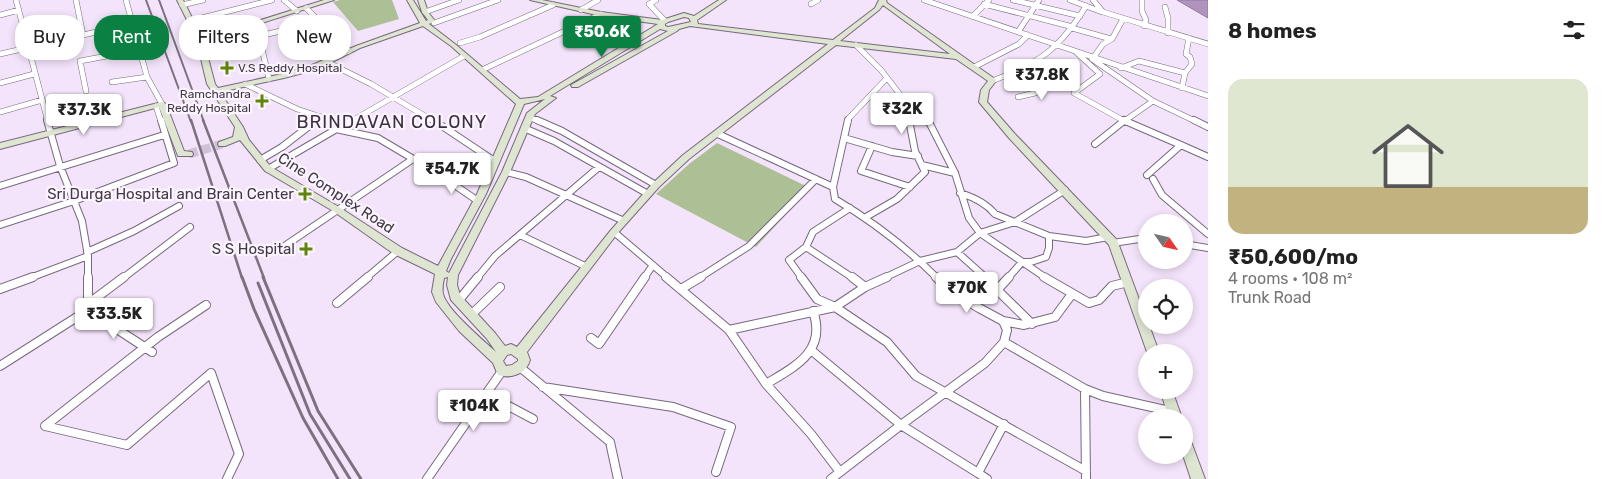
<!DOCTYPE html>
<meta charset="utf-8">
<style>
:root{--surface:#fff;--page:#f6f6f6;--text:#222;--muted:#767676;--accent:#0b8043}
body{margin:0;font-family:Rubik,sans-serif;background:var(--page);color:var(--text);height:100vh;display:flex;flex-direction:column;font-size:19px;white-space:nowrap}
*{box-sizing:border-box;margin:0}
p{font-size:16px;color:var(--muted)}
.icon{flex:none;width:28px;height:28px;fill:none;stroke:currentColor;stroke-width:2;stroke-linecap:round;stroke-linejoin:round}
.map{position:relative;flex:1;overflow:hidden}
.panel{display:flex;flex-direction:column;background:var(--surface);width:400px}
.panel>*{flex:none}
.hud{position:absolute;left:15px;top:15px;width:475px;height:45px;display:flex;gap:10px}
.needle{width:32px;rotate:124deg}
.fabs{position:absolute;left:1138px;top:214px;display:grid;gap:10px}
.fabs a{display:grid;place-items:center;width:55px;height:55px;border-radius:50%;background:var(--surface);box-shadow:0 2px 8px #0003;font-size:25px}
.price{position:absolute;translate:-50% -42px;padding:0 11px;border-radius:5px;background:#fff;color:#222;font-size:16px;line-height:32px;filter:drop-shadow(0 1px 2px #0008)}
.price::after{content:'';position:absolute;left:50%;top:30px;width:15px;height:11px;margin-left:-8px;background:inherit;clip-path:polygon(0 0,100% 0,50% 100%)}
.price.current{background:var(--accent);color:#fff}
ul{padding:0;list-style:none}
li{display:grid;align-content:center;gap:10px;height:265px;padding:0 20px}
li span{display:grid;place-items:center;height:155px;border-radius:15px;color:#555}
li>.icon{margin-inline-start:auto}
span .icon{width:90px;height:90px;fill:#fffc;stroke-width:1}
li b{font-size:21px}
h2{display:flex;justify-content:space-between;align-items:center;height:60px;padding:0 20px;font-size:21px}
.pill{padding:0 18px;border-radius:20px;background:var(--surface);box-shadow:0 2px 8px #0003;font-size:18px;line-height:45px}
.pill.current{background:var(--accent);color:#fff}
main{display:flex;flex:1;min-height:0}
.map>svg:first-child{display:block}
.green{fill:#adc095}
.water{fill:#b193bf;stroke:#8f789a}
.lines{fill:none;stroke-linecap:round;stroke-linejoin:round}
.secondary-tunnel{stroke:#d0c2d6;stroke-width:9;stroke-dasharray:9 4.5;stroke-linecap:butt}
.street-far2-casing{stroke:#77697d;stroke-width:6}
.street-far1-casing{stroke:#77697d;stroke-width:8}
.street-casing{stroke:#77697d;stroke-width:10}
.secondary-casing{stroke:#77697d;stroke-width:2}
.street-far2{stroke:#fff;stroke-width:5}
.street-far1{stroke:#fff;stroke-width:6}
.street{stroke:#fff;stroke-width:8}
.secondary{fill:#dee6d2;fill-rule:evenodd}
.rail-far2{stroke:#7b717f;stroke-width:2}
.rail-far1{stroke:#7b717f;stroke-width:2.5}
.rail{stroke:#7b717f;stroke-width:3}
.poi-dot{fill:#608609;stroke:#fcf5ff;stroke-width:2}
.labels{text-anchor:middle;stroke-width:4.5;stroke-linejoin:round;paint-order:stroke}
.far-poi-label{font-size:12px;fill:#403943;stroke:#fcf5ff;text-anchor:start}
.street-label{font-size:15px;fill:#403943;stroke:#fcf5ff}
.poi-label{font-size:15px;fill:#403943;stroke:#fcf5ff;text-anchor:end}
.quarter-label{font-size:18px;letter-spacing:1px;fill:#3d3042;stroke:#fcf5ff}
</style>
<main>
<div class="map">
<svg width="1208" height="479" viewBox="0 0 1208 479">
<rect width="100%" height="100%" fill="#f4e4fb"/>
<path class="green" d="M 340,0 L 392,0 L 399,19 L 358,31 L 333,2 Z
M 717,143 L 810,188 L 756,247 L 656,194 L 689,164 Z"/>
<path class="water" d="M 1177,0 L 1208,0 L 1208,18 Z"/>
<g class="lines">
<path class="secondary-tunnel" d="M 189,154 L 222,144"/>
<g class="street-far2-casing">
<path id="street-far2" d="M 16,0 L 48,122
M 76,0 L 83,35
M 126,0 L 147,77 L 162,104
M 284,0 L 297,11
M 656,0 L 649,4 L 665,21
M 924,0 L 1208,96
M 1013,0 L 1080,16
M 1070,0 L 1102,12
M 1093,0 L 1103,12 L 1208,44
M 1142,0 L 1142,11 L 1146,20 L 1144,26
M 811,4 L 818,0
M 984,4 L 1073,27
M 182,5 L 203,0
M 1165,7 L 1168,18 L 1168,33
M 306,8 L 349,51
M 581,10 L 598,0
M 425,12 L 459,0
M 0,15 L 19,10
M 973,16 L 989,0
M 190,21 L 272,0
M 434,23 L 498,0
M 253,24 L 259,36 L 269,79
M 1072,28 L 1111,39
M 1018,32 L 1039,0
M 259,36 L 320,22
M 460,43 L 480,37 L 553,5
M 856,45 L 881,70 L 905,101 L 909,122
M 0,54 L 131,24
M 1093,58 L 1103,44 L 1112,39 L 1123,19
M 1092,59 L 1153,101 L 1197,122
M 327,62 L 371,84 L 435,122
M 974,67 L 1019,44 L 1028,35
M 1121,68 L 1139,61 L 1185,73 L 1192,64 L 1190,57 L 1186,54 L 1189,38
M 484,69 L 601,14
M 992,81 C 1039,63 1059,50 1086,6
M 112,82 L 147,77
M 0,83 L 34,74
M 245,84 L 297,109 L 336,122
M 1182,88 L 1185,73
M 86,91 L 80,61 L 139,50
M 1074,93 L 1126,122
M 1074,93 L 1100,74 L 1076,52
M 1018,97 L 1035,93 L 1057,81
M 905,101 L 927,122
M 156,106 L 161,122
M 0,112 L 42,100
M 529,117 L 540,122
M 315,122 L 321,117
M 350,122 L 464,56
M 848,122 L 849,118 L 887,78
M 1123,122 L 1153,101"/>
</g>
<g class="street-far1-casing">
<path id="street-far1" d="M 47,120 L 60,166 L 82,221 L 88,256 L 88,278
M 332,120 L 343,124
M 433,120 L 496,162
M 537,120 L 562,131 L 656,185
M 926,120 L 930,124 L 955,173 L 969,218 L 980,233 L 1046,278
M 1123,120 L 1181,145
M 1194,120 L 1208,127
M 524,128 L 554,141 L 648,194
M 336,129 L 378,138 L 437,173 L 478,201
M 718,134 L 833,187 L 835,199 C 872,221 906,247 937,278
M 844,138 L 892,152 L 918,156
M 1095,144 L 1125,120
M 872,146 L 861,171 L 910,187
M 260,160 L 282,147 L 317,120
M 922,165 L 955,173
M 268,169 L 352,120
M 506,172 L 526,177 L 624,221
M 1147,175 L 1181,145 L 1208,157
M 1153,179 L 1162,195 L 1208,234
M 0,186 L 164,135
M 833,187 L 848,120
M 960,193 C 973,197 986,203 995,214 L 1049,236
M 866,217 L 897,199 L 925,172 L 915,151 L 909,120
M 0,225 L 74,201 L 174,163 L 161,120
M 614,232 L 668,278
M 520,235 L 587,267
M 1113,243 L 1146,238
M 1184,244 L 1208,248
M 283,247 L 413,159
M 806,247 L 853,278
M 87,252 L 134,231 L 179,206
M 957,252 L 986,278
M 30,278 L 88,256
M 123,278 L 190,227
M 366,278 L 398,251
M 477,278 L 495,256 L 599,167
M 644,278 L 653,265
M 699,278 L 749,246 L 816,179
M 802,278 L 789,260 L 806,247 L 813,232 L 850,208
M 884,278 L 920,261 L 957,252 L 980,233 L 1015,222 L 1065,190
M 1008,278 L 1022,262 L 1031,262 L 1046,257 L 1049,248 L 1049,236 L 1086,241 L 1108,237"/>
</g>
<g class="street-casing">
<path id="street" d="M 88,277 L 88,310
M 666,277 L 729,330 L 835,307 L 865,287 L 887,277
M 801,277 L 817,299 L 835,307 L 887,342 L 916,376 L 1086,471
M 852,277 L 865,287
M 936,277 L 948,289 L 979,308 L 1003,321 L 1024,325 L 1055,317 L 1072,294
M 984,277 L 1032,324
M 1044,277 L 1089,303 L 1099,300 L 1112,286 L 1128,282
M 0,289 L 33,277
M 681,289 L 701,277
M 998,289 L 1009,277
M 459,300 L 478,277
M 337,303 L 368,277
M 88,304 L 124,277
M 206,305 L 158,337 L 45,426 L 127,445 L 211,373 L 239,454 L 227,479
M 88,310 L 152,352
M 471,315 L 500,287
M 729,330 L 766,384 L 811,434 L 840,472
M 591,338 L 599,344 L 645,277
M 1004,342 L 1085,389 L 1103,396 L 1174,412
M 811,350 L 901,425 L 985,363 L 1004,342 L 1007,330 L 1003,321
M 0,366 L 88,310
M 521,368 L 610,442 L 618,479
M 766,384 C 796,366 827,351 813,311
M 543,387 L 673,407 L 731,427 L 716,472
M 1085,389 L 1086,479
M 486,394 L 533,419
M 978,473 L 987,479
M 427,479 L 502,371
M 831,479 L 901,425 L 978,473 L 1004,424"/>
</g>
<g class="secondary-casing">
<path id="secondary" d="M 177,0 L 183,0 L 201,35 L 245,25 L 324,0 L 334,0 L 249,27 L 203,39 L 215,84 L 218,88 L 282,74 L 312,65 L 356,46 L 420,23 L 407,0 L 413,0 L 426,21 L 428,20 L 422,12 L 418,0 L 424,0 L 428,12 L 435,21 L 429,24 L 455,44 L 520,99 L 538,97 L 658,24 L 601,16 L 530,0 L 542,0 L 601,12 L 662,20 L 684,13 L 694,16 L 719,0 L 726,0 L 697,20 L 698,24 L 833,40 L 875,8 L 879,0 L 886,0 L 887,3 L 995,79 L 996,81 L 989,90 L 987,102 L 1015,134 L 1117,240 L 1146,318 L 1146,325 L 1149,325 L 1159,352 L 1147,352 L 1109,245 L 1009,138 L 979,102 L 981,90 L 988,81 L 956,59 L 836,45 L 689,159 L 659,187 L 617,234 L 527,352 L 530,360 C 526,374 511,379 498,375 L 493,363 L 459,331 L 436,302 L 432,292 L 435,274 L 394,254 L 333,211 L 265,171 L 240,140 L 225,146 L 219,146 L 218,144 L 219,142 L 233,137 L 235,127 L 207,84 L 196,38 ZM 883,5 L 950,54 L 840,41 L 879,10 ZM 684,17 L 689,18 L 691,22 L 668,27 L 665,26 L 665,23 ZM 423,26 L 451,46 L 516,104 L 477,194 L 438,266 L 402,248 L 339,207 L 271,167 L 249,140 L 243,127 L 220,92 L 284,78 L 318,69 L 360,48 ZM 690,26 L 828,44 L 683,155 L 653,183 L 611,230 L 517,347 L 511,344 L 505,346 L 495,333 L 460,295 L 457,285 L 458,275 L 510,172 L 535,114 L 556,98 L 550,96 L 660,29 L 668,31 L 571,85 L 572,87 L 578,87 L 677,31 L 679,29 ZM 545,99 L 527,113 L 502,172 L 449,273 L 446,271 L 451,259 L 486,194 L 524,104 ZM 448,277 L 447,285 L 451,300 L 487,339 L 496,352 C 483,340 447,310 443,294 C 442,289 443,283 444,278 ZM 511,354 L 518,359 L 518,361 L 512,365 L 506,366 L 503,361 L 507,355 Z
M 162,102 L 166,104 L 184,151 L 192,152 L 193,154 L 192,156 L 178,156 L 159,107 L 0,149 L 0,143 Z
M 1160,390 L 1172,390 L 1182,418 L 1169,418 Z
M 1184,434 L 1189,436 L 1205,479 L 1191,479 L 1183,455 Z"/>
</g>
<use href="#street-far2" class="street-far2"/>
<use href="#street-far1" class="street-far1"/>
<use href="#street" class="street"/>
<use href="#secondary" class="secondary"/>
<path class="rail-far2" d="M 146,0 L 191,122
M 159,0 L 204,122"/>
<path class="rail-far1" d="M 191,120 L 242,278
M 203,120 L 264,278"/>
<path class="rail" d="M 242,277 L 254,309 L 303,418 L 338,479
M 263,277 L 318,411 L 361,479
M 258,283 L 310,414 L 350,479"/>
</g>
<g class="poi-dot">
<path d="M224.5 60.5h5v5h5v5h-5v5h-5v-5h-5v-5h5z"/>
<path d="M259.5 93.5h5v5h5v5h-5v5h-5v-5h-5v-5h5z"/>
<path d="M302.5 186.5h5v5h5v5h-5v5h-5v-5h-5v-5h5z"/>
<path d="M303.5 241.5h5v5h5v5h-5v5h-5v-5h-5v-5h5z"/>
</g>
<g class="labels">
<g class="far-poi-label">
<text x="238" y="72">V.S Reddy Hospital</text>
<text x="251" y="98" text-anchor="end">Ramchandra<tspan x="251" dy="14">Reddy Hospital</tspan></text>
</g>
<g class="street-label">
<text transform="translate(336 193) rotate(33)" y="5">Cine Complex Road</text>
</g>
<g class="poi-label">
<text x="294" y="199">Sri Durga Hospital and Brain Center</text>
<text x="295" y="254">S S Hospital</text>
</g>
<g class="quarter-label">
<text x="392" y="128">BRINDAVAN COLONY</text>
</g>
</g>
</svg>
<div class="fabs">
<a><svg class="needle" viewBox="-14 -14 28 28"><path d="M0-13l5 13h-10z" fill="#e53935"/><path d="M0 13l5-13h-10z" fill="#767676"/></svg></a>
<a><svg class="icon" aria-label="locate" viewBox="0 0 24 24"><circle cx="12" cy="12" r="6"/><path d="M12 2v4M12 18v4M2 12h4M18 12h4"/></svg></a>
<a>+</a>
<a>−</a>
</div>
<b class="price current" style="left:602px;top:58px">₹50.6K</b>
<b class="price" style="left:1042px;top:101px">₹37.8K</b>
<b class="price" style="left:902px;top:135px">₹32K</b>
<b class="price" style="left:84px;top:136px">₹37.3K</b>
<b class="price" style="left:452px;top:195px">₹54.7K</b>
<b class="price" style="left:967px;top:314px">₹70K</b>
<b class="price" style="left:114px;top:340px">₹33.5K</b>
<b class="price" style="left:474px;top:432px">₹104K</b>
<div class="hud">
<a class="pill">Buy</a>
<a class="pill current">Rent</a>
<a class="pill">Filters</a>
<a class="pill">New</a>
</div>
</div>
<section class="panel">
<h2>8 homes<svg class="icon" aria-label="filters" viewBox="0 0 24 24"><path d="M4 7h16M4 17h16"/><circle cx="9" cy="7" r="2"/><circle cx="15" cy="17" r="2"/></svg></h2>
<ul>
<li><span style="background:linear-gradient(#dfe7d0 70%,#c2b280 0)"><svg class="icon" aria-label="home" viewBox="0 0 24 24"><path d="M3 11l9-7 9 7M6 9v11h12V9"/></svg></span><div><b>₹50,600/mo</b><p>4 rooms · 108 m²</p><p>Trunk Road</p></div></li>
</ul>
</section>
</main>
